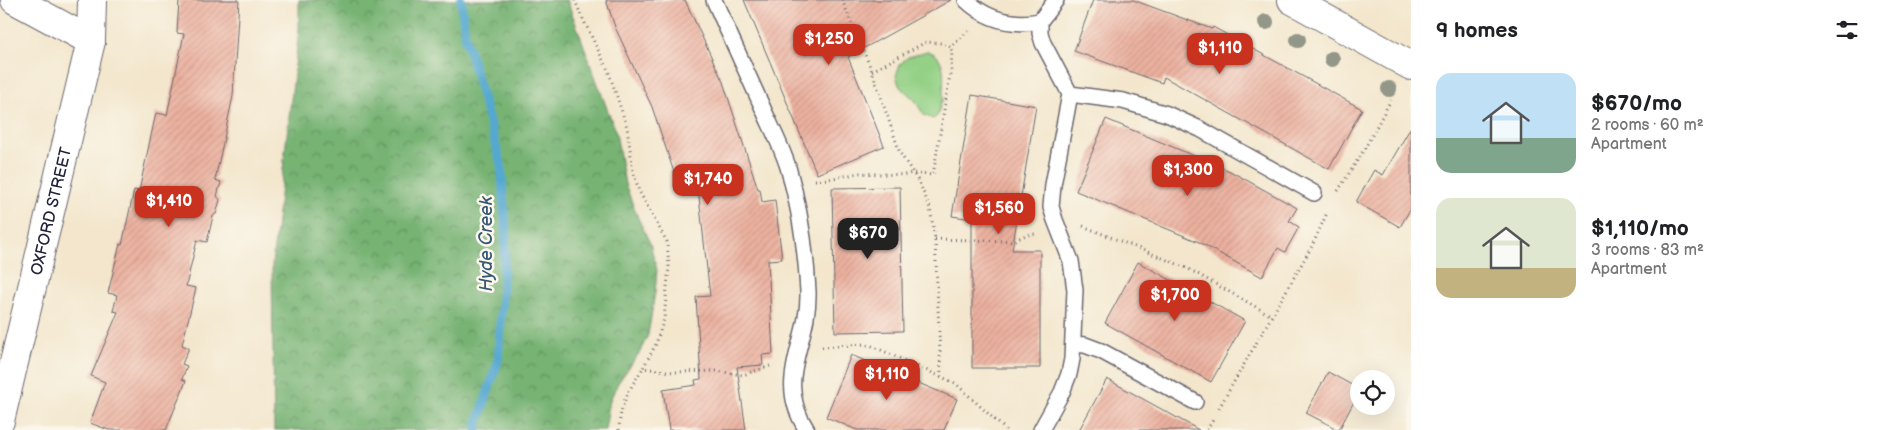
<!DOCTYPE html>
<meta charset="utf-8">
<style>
:root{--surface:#fff;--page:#f2f2f2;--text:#202124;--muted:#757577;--accent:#c8321e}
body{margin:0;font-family:"Balsamiq Sans",sans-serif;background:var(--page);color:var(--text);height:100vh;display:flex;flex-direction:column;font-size:19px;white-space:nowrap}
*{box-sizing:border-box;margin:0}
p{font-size:16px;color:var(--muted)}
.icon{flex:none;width:28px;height:28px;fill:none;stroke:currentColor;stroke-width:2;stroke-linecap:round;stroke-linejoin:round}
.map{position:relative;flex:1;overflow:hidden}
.drawer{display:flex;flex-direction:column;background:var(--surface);width:475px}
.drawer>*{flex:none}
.tools{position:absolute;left:1350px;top:370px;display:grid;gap:10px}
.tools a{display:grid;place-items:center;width:45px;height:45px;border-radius:50%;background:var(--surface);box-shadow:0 5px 20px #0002;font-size:25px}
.price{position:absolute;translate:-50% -42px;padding:0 11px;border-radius:10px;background:var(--accent);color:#fff;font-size:16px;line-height:32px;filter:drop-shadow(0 1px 2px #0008)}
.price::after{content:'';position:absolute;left:50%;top:30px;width:15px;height:11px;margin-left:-8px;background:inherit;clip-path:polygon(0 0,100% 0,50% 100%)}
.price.current{background:#222;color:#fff}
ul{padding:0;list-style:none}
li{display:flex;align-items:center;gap:15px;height:125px;padding:0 25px}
li span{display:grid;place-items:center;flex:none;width:140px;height:100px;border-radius:15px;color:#555}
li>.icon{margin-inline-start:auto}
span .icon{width:60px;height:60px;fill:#fffc;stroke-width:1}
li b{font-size:21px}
h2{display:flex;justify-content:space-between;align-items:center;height:60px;padding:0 25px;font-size:21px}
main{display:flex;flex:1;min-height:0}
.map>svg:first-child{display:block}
.forest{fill:url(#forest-crowns);stroke:#4c6a57}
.green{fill:#94d186;stroke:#5b7a60}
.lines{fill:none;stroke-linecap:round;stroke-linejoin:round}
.stream{stroke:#54a8d0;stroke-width:9}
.building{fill:url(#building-hatch)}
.lane-casing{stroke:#6b676e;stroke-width:18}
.street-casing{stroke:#6b676e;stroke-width:30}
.secondary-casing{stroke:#6b676e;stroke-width:30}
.path{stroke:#6b676e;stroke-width:3;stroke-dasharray:1 4;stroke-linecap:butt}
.lane{stroke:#fff;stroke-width:15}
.street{stroke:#fff;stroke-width:28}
.secondary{stroke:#fff;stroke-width:28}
.tree{fill:#939789}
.labels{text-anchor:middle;stroke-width:5;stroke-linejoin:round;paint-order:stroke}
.street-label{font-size:16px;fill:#22223b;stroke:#fbf7ec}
.water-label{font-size:18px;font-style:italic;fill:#365877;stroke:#fbf7ec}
</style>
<main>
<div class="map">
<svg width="1411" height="430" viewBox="0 0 1411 430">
<defs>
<pattern id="forest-crowns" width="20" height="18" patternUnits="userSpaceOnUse" patternTransform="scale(1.25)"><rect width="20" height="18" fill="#77b373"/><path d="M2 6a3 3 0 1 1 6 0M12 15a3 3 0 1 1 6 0" fill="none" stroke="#619160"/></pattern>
<pattern id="building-hatch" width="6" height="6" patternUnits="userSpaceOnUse" patternTransform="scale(1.25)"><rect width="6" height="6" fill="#ecb19f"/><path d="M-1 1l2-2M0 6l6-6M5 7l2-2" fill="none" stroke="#ca988a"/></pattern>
</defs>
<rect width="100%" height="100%" fill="#fbf7ec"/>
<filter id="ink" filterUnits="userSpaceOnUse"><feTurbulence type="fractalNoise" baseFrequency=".02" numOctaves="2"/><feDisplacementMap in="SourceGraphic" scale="10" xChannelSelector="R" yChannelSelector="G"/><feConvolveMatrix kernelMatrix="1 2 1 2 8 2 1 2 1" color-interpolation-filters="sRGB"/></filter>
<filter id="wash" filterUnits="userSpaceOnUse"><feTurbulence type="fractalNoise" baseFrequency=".0096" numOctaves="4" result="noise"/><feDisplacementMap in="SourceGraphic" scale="20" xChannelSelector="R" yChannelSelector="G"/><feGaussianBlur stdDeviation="1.12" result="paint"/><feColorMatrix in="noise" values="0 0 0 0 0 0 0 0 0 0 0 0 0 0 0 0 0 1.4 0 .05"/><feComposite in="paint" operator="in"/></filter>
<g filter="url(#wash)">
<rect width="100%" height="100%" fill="#f3e6cc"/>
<path class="forest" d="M 299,0 L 567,0 L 616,133 L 625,184 L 638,218 L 650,243 L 657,270 L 655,293 L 648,335 L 640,352 L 618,383 L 610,400 L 605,430 L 274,430 L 272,265 L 299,30 Z"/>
<path class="green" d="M 927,51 C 950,56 942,85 943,101 L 941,102 L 938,115 L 933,119 L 924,115 L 914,99 L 900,87 L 896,76 L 900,64 L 908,57 Z"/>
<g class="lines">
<path class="stream" d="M 461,0 L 465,36 L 501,164 L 506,231 L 498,361 L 477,425 L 477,430"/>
</g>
<g id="blocks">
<path class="building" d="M 179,0 L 239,0 L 233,96 L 215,180 L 221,182 L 217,196 L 220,200 L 216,214 L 213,216 L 207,242 L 197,240 L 186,286 L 196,288 L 182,345 L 189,348 L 182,364 L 187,366 L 182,379 L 186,381 L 166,430 L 109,430 L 90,423 L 105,382 L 91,376 L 118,312 L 113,311 L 117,295 L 108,293 L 120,244 L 122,245 L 134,190 L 139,191 L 156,113 L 167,115 L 184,34 L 177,33 Z
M 606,0 L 685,0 L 723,82 L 758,189 L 760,189 L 762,202 L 775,200 L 782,259 L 768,260 L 773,354 L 762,355 L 763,365 L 737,367 L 746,430 L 669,430 L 663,390 L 696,385 L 695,380 L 701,379 L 696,297 L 710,296 L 698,188 L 681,193 L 652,107 L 615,27 Z
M 744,0 L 951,0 L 848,57 L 884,146 L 817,174 Z
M 1093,0 L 1133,0 L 1212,29 L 1213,27 L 1362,109 L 1329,169 L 1164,77 L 1162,83 L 1074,51 Z
M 972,95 L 1036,106 L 1012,250 L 1040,250 L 1040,368 L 972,368 L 972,219 L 952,216 Z
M 1106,119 L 1230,171 L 1297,208 L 1289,221 L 1299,227 L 1285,252 L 1278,248 L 1262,277 L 1199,242 L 1076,191 Z
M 1411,127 L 1411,208 L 1400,227 L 1356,202 L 1374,170 L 1383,175 Z
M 900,187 L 903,331 L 835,332 L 832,188 Z
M 1138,262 L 1245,321 L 1211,382 L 1105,323 Z
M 851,355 L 957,399 L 944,430 L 857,430 L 826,417 Z
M 1328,372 L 1359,389 L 1359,392 L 1339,430 L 1306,413 Z
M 1107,379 L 1199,430 L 1079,430 Z"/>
</g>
</g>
<g filter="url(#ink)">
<use href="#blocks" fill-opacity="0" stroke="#6b676e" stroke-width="1"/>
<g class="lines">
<g class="lane-casing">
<path id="lane" d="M 714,0 C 730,35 745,69 761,104 C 770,125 781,145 788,167 C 799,205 806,251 808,291 C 810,344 773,378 807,430
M 966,0 C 987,20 1012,26 1040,21
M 1070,94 L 1123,101 L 1167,114 L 1200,129 L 1314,193
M 1073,344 L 1085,345 L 1101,351 L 1195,402
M 1041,430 L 1062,392 L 1069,374 L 1072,359 L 1075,290 L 1071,261 L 1055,220 L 1051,207 L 1053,185 L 1070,94 L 1043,43 L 1040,33 L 1040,21 L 1056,0"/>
</g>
<g class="street-casing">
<g id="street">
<path d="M 15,0 L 91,41"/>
<path id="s1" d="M 0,421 L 91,41 L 92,0"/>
</g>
</g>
<g class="secondary-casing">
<path id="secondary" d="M 1292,0 L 1411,66"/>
</g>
<path class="path" d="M 575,0 L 580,13 L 608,70 L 627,127 L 633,171 L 639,191 L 667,242 L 669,266 L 664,319 L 656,344 L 643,368 L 673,372 L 716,371 L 743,375 L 770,366
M 842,0 L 872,71 L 900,153 L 919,182 L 930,208 L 935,239 L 941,376
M 872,71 L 926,42 L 941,43 L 951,47 L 968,31
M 815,180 L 828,179 L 860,173 L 904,175 L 912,173 L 933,175 L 951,69 L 952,53 L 951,47
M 1338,191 L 1365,148 L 1391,100
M 1083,226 L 1187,268 L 1272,316
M 935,239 L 1013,241 L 1026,235 L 1035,234
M 822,347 L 864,344 L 872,346 L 955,383 L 1006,430
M 1219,408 L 1312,246 L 1327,213
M 619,430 C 620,403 629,390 643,368
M 1207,430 L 1213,420"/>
<use href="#lane" class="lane"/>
<use href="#street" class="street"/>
<use href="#secondary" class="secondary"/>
</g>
<g class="tree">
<circle cx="1266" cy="22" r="8"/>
<circle cx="1298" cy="40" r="8"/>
<circle cx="1332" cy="59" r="8"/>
<circle cx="1389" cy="89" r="8"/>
</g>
</g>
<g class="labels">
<g class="street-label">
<text dy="6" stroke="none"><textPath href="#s1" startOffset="216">OXFORD STREET</textPath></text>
</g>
<g class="water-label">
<text transform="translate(486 244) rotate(-90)" y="6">Hyde Creek</text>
</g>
</g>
</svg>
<div class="tools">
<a><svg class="icon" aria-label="locate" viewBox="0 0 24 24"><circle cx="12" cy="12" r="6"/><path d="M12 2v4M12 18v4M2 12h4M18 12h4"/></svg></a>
</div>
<b class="price" style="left:829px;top:66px">$1,250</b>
<b class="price" style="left:1220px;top:75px">$1,110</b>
<b class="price" style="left:1188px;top:197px">$1,300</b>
<b class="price" style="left:708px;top:206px">$1,740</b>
<b class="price" style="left:169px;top:228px">$1,410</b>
<b class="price" style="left:999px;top:235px">$1,560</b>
<b class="price current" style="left:868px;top:260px">$670</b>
<b class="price" style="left:1175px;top:322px">$1,700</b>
<b class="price" style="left:887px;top:401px">$1,110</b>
</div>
<section class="drawer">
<h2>9 homes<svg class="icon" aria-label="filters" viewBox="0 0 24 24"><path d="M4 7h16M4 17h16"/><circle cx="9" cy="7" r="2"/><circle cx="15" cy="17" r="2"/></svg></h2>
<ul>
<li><span style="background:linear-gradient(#bfe0f5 65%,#7fa58c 0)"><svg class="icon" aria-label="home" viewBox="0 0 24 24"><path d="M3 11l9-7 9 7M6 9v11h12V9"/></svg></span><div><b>$670/mo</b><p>2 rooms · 60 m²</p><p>Apartment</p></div></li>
<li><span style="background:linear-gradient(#dfe7d0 70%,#c2b280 0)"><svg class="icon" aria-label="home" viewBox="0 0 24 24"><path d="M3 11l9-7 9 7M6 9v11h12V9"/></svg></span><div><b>$1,110/mo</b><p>3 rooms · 83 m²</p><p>Apartment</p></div></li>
</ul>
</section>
</main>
